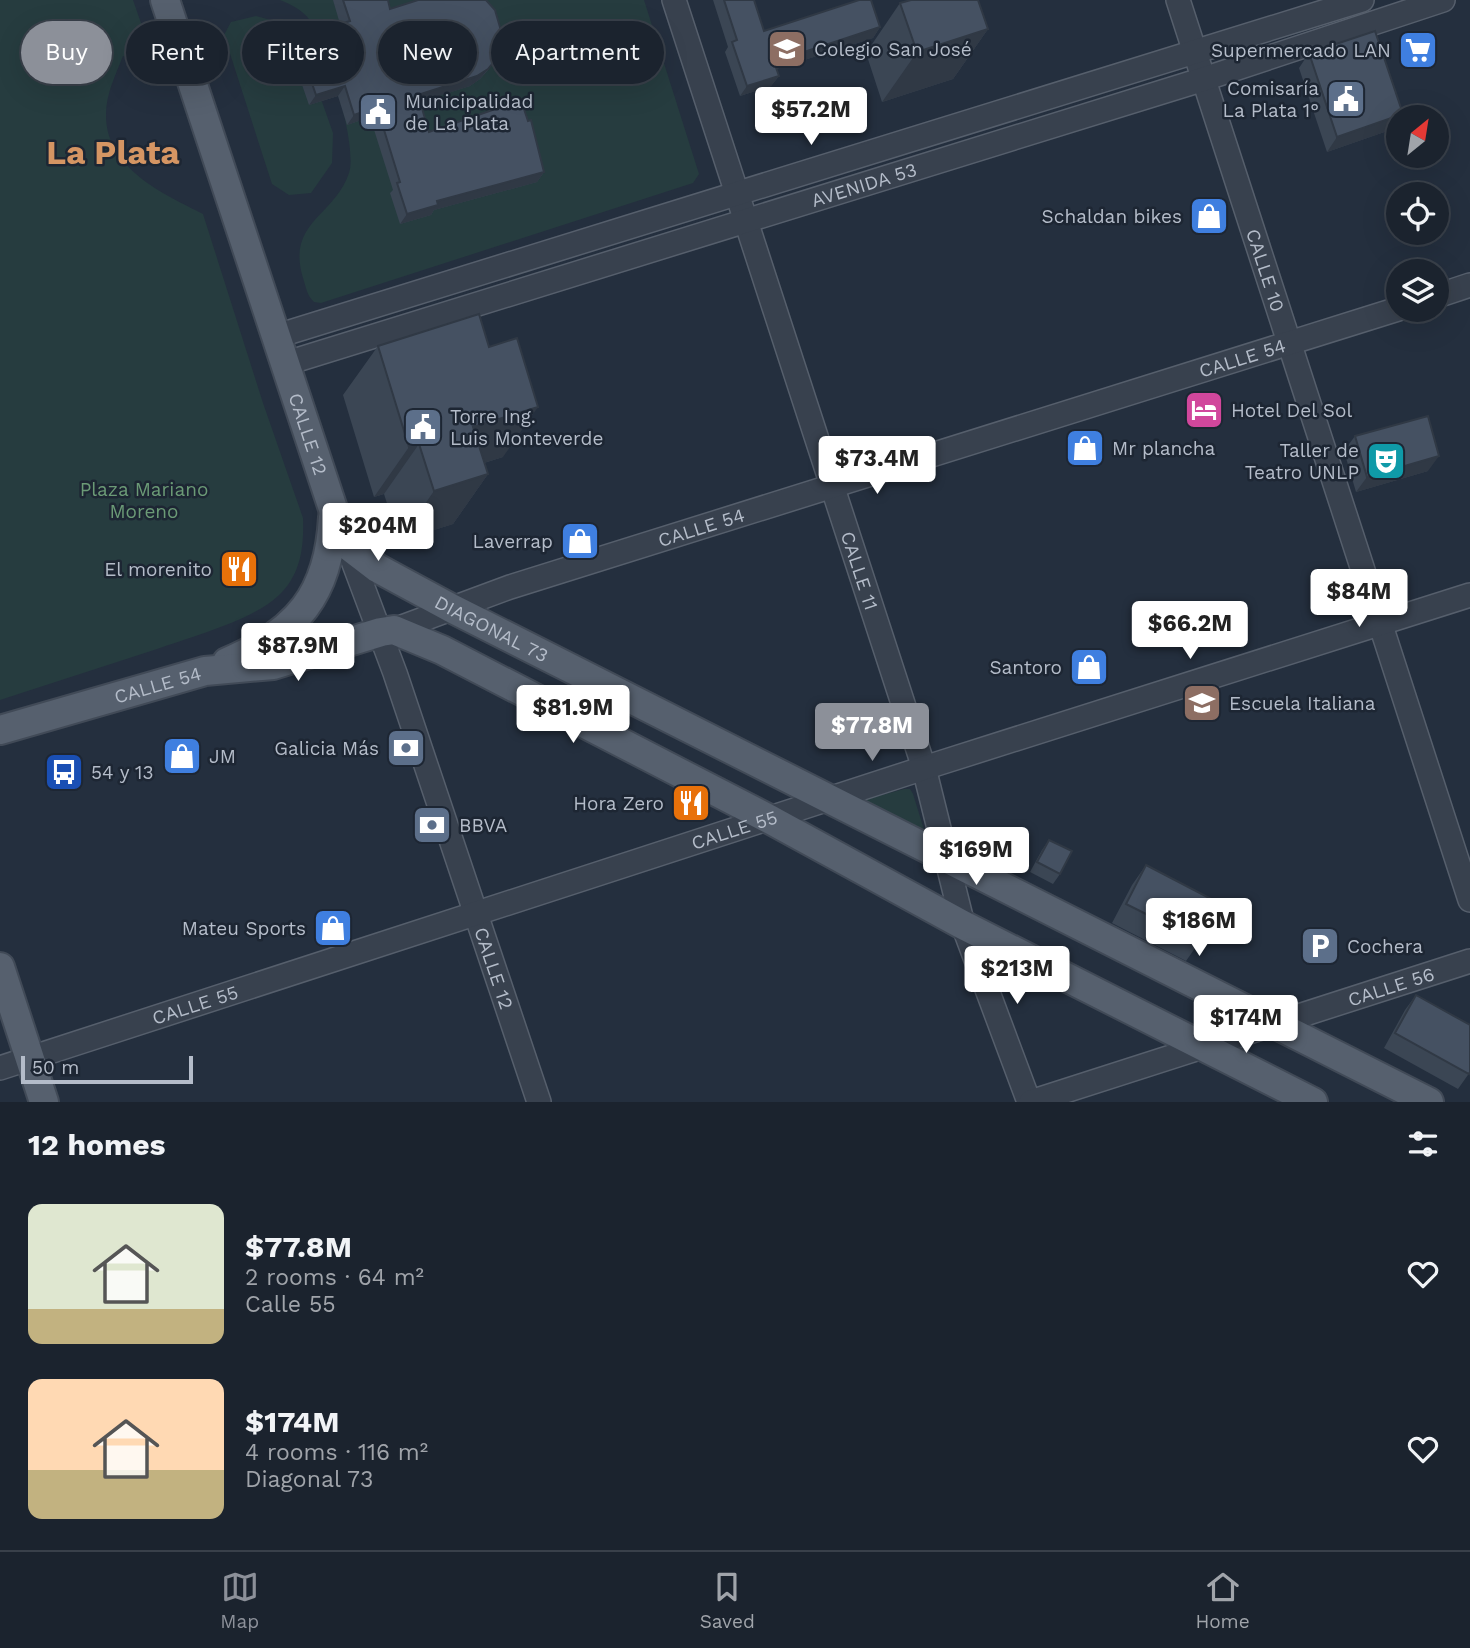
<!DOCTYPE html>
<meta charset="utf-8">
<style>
:root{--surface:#1b232e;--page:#282f3a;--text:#f1f3f6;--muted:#a0a4aa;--line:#39404a;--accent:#8c9099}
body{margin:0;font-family:"Work Sans",sans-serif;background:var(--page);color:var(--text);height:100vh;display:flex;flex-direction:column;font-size:26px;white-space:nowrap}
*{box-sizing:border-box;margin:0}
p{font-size:23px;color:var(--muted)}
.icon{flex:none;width:38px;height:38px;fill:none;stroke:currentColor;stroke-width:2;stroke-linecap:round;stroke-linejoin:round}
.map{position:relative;height:1102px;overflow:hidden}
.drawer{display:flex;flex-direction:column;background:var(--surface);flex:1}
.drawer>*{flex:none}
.guide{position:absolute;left:21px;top:21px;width:700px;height:63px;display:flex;gap:14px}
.needle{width:46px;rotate:30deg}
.fabs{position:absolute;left:1386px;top:105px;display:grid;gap:14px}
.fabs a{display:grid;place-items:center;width:63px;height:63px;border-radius:50%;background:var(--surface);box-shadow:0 7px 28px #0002,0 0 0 2px var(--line);font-size:35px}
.scale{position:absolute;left:21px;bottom:18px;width:172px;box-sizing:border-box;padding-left:7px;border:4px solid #b4bcc9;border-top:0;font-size:19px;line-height:24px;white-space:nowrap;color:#b4bcc9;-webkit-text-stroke:5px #1d2633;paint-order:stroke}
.price{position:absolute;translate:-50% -60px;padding:0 16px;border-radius:7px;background:#fff;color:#222;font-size:23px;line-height:46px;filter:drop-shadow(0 2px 4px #0008)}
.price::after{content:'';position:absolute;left:50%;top:42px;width:21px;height:16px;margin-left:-10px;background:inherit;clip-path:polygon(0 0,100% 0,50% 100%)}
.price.on{background:var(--accent);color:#fff}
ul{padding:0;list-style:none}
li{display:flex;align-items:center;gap:21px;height:175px;padding:0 28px}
li span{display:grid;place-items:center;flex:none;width:196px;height:140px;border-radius:14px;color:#555}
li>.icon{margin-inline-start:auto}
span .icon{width:84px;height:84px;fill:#fffc;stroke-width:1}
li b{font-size:30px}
h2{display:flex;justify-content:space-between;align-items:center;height:84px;padding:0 28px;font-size:30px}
.pill{padding:0 24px;border-radius:32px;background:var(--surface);box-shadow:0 7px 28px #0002,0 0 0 2px var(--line);font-size:24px;line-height:63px}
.pill.on{background:var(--accent);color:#fff}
.menu{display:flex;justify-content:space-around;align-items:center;height:98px;border-top:2px solid var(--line);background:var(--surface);font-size:19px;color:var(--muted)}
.menu a{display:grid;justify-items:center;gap:4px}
.menu .on{color:var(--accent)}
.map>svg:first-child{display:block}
.green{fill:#263c3f}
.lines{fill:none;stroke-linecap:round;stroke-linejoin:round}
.minor-casing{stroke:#565f6c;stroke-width:26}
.major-casing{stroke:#414a57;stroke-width:32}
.minor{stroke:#38414e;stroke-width:23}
.major{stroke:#56606e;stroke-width:28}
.wall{fill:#3b4654}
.shaded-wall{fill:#303945}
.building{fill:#455162;stroke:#303945;stroke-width:2}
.labels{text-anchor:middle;stroke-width:5;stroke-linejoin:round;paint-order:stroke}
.poi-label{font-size:19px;fill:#b4bcc9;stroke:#1d2633;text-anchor:start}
.street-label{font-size:19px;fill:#b4bcc9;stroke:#1d2633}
.park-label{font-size:19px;fill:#6b9a76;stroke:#1d2633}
.town-label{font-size:33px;font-weight:bold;fill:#d59563;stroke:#1d2633}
</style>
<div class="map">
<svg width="1470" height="1102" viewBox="0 0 1470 1102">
<rect width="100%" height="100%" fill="#242f3e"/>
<path class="green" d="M 0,0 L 133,0 L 157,69 L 123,56 C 116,74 106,94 106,114 C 105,168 163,194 203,214 L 263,403 L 303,518 C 304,547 301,575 278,596 C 253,620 191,637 157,649 C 105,666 52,683 0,700 Z
M 280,0 L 644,0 L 699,174 L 693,183 L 321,303 L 314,302 C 307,296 306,287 303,278 C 286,222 335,216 349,173 C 358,147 328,49 313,25 C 306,12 293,5 280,0 Z
M 256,16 L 278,22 L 300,39 L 333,133 L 332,163 L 311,193 L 289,195 L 272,184 L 224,35 L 231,22 Z
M 904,789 L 910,789 L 913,794 L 925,833 L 861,801 Z"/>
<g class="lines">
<g class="minor-casing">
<g id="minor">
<path id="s1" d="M 674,0 L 924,768 L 963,925 L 1029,1102"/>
<path id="s2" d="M 1178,0 L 1470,900"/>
<path d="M 1437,296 L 1470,285"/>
<path d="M 274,337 L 1362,0"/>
<path id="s3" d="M 284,364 L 1204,79 L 1443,0"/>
<path id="s4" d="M 347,545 L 395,673 L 539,1102"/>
<path id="s5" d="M 394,630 L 510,587 L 1398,309"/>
<path id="s6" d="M 0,1068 L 924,768 L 1470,595"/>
<path id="s7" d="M 1031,1102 L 1470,961"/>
</g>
</g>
<g class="major-casing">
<g id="major">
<path id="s8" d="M 165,0 L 341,533 L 347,545 L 377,568 L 451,608 L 1429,1102"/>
<path d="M 227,662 C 297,632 329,595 333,517"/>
<path id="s9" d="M 0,730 L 205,671 L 273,665 L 381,632 L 394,630 L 442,650 L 771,820 L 963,925 L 1313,1102"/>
<path d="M 0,967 L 44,1102"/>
</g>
</g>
<use href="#minor" class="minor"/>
<use href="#major" class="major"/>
</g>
<path class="wall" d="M 333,0 L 388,0 L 390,9 L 489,69 L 480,79 L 470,86 L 420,102 L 429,132 L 544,172 L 537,182 L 434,210 L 431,215 L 400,224 L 390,193 L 393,190 L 370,117 L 347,125 L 338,96 L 309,105 L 299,76 L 306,66 L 326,60 L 320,38 L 327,28 L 340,24 Z
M 713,0 L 754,0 L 764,31 L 880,27 L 873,38 L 776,69 L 779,76 L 771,86 L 740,96 L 725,52 L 728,47 Z
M 900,3 L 988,29 L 953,79 L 882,102 L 866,53 Z
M 1309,53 L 1401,117 L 1393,129 L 1327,152 L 1299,68 Z
M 378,346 L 503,457 L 484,463 L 488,474 L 453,524 L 399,541 L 384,494 L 374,497 L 343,395 Z
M 1355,436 L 1428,471 L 1356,492 L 1344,451 Z
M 1049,840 L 1060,874 L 1053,884 L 1030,872 L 1042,850 Z
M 1146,865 L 1200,941 L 1186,961 L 1112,923 L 1132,885 Z
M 1416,995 L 1470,1072 L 1458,1089 L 1384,1048 L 1405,1010 Z"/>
<path class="shaded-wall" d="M 880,27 L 873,38 L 767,72 L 774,62 Z
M 988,29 L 953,79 L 882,102 L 917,52 Z
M 496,59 L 480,79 L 470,86 L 411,105 L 418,95 Z
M 779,76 L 771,86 L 740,96 L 747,86 Z
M 345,86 L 338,96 L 309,105 L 316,95 Z
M 377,107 L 370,117 L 347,125 L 354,115 Z
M 1403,114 L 1401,117 L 1398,117 L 1398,122 L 1393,129 L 1327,152 L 1337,137 Z
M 544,172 L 537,182 L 434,210 L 431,215 L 400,224 L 407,214 L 437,201 Z
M 538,407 L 503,457 L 438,477 L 473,427 Z
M 419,444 L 384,494 L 374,497 L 409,447 Z
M 1439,456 L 1428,471 L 1356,492 L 1367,477 Z
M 488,474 L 453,524 L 399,541 L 434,491 Z"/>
<path class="building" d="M 343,0 L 388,0 L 390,9 L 418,0 L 486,0 L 495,10 L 502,34 L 496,59 L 488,69 L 477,76 L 418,95 L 429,132 L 521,100 L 528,121 L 531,120 L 544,172 L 437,201 L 438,205 L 407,214 L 397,183 L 400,182 L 377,107 L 354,115 L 345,86 L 316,95 L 306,66 L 336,57 L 327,28 L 350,21 Z
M 724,0 L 754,0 L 764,31 L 859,0 L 871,0 L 880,27 L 774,62 L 779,76 L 747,86 L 732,42 L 737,40 Z
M 911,0 L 978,0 L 988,29 L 917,52 L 900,3 Z
M 1375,31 L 1403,114 L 1337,137 L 1309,53 Z
M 479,314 L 489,347 L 517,338 L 538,407 L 473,427 L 488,474 L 434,491 L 419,444 L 409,447 L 378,346 Z
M 1428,416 L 1439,456 L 1367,477 L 1355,436 Z
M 1049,840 L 1072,851 L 1060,874 L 1037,862 Z
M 1146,865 L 1219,903 L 1200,941 L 1126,904 Z
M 1416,995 L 1470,1025 L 1470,1072 L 1469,1074 L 1395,1033 Z"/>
<defs>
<g id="school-square" transform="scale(2.0125)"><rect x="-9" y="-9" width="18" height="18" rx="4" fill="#8d6e63" stroke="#1d2633"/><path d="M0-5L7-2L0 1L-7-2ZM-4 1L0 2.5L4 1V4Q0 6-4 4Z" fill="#fff"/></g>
<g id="supermarket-square" transform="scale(2.0125)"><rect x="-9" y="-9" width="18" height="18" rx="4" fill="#3f7fe0" stroke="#1d2633"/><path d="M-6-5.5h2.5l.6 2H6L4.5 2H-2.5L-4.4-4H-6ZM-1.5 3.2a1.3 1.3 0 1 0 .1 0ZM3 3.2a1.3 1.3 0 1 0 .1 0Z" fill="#fff"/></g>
<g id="civic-square" transform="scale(2.0125)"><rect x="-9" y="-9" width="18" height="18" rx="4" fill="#5c6f8a" stroke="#1d2633"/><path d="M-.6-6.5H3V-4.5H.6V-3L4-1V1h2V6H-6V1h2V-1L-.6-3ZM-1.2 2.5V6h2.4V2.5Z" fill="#fff"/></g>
<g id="shop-square" transform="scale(2.0125)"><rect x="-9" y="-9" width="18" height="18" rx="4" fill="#3f7fe0" stroke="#1d2633"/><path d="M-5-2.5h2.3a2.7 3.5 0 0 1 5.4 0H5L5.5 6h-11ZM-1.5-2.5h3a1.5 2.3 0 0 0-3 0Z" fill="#fff"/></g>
<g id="hotel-square" transform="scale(2.0125)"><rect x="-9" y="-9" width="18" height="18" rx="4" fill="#d1479c" stroke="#1d2633"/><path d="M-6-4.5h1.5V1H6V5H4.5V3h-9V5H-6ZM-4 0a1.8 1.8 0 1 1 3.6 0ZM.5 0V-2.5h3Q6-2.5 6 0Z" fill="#fff"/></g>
<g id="theatre-square" transform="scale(2.0125)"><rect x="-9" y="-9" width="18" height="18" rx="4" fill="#0f9aa8" stroke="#1d2633"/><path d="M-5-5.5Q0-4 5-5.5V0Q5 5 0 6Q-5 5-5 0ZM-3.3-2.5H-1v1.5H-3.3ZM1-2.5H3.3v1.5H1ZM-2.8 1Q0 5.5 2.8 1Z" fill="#fff"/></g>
<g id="restaurant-square" transform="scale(2.0125)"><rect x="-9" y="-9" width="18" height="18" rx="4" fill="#e8710a" stroke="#1d2633"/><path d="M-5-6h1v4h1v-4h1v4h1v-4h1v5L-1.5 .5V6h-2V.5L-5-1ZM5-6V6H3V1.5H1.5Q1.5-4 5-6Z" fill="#fff"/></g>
<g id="bank-square" transform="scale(2.0125)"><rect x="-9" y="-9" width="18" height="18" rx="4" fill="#5c6f8a" stroke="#1d2633"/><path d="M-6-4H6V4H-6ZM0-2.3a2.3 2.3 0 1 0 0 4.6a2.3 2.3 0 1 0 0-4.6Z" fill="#fff"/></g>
<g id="bus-square" transform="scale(2.0125)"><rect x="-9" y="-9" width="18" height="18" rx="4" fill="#1a4fb4" stroke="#1d2633"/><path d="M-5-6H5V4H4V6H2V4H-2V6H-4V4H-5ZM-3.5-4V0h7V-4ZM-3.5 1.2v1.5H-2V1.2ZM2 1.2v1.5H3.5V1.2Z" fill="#fff"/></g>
<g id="parking-square" transform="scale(2.0125)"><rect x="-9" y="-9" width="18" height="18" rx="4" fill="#5c6f8a" stroke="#1d2633"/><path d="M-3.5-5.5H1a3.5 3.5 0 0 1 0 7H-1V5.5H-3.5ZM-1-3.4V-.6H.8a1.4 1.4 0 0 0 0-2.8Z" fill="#fff"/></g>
</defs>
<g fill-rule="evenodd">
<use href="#school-square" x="787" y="49"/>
<use href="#supermarket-square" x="1418" y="50"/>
<use href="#civic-square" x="1346" y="99"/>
<use href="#civic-square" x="378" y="112"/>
<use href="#shop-square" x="1209" y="216"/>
<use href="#hotel-square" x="1204" y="410"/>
<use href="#civic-square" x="423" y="427"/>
<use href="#shop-square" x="1085" y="448"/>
<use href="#theatre-square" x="1386" y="461"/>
<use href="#shop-square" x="580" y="541"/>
<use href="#restaurant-square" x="239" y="569"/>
<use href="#shop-square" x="1089" y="667"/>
<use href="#school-square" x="1202" y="703"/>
<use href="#bank-square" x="406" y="748"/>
<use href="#shop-square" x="182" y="756"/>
<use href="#bus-square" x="64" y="772"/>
<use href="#restaurant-square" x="691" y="803"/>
<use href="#bank-square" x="432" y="825"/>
<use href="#shop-square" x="333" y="928"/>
<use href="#parking-square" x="1320" y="946"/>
</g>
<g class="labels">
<g class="poi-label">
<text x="814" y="56">Colegio San José</text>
<text x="1391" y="57" text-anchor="end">Supermercado LAN</text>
<text x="1319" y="95" text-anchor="end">Comisaría<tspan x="1319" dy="22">La Plata 1°</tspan></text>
<text x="405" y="108">Municipalidad<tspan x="405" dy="22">de La Plata</tspan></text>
<text x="1182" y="223" text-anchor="end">Schaldan bikes</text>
<text x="1231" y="417">Hotel Del Sol</text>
<text x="450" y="423">Torre Ing.<tspan x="450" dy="22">Luis Monteverde</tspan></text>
<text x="1112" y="455">Mr plancha</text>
<text x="1359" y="457" text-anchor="end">Taller de<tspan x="1359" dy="22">Teatro UNLP</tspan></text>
<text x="553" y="548" text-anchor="end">Laverrap</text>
<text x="212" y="576" text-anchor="end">El morenito</text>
<text x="1062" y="674" text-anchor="end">Santoro</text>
<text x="1229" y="710">Escuela Italiana</text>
<text x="379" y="755" text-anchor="end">Galicia Más</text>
<text x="209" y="763">JM</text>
<text x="91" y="779">54 y 13</text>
<text x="664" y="810" text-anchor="end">Hora Zero</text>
<text x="459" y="832">BBVA</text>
<text x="306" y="935" text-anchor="end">Mateu Sports</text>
<text x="1347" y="953">Cochera</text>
</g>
<g class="street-label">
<text dy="7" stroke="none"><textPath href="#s3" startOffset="607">AVENIDA 53</textPath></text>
<text dy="7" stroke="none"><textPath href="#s2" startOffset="284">CALLE 10</textPath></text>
<text dy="7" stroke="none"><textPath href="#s5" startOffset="891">CALLE 54</textPath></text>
<text dy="7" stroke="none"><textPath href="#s8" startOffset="457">CALLE 12</textPath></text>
<text dy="7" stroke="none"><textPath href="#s5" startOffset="324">CALLE 54</textPath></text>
<text dy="7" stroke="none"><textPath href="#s1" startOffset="600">CALLE 11</textPath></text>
<text dy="7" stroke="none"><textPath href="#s8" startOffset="742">DIAGONAL 73</textPath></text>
<text dy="7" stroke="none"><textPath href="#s9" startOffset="164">CALLE 54</textPath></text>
<text dy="7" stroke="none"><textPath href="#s6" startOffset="772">CALLE 55</textPath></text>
<text dy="7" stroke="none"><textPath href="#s4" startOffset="448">CALLE 12</textPath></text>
<text dy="7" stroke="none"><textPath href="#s7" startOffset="378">CALLE 56</textPath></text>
<text dy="7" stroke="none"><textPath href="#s6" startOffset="205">CALLE 55</textPath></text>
</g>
<g class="park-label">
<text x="144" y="496">Plaza Mariano<tspan x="144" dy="22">Moreno</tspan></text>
</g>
<g class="town-label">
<text x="113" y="164">La Plata</text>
</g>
</g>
</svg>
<div class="fabs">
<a><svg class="needle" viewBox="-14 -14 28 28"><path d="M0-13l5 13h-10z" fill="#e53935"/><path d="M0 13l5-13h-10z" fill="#a0a4aa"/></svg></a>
<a><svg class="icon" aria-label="locate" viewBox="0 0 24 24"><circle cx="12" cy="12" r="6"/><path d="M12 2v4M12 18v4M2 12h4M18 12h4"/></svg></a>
<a><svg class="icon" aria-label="layers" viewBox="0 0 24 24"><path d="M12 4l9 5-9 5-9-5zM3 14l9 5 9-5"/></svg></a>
</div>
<div class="scale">50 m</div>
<b class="price" style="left:811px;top:147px">$57.2M</b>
<b class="price" style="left:877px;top:496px">$73.4M</b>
<b class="price" style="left:378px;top:563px">$204M</b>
<b class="price" style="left:1359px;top:629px">$84M</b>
<b class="price" style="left:1190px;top:661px">$66.2M</b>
<b class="price" style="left:298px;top:683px">$87.9M</b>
<b class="price" style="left:573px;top:745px">$81.9M</b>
<b class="price on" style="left:872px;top:763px">$77.8M</b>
<b class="price" style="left:976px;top:887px">$169M</b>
<b class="price" style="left:1199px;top:958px">$186M</b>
<b class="price" style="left:1017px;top:1006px">$213M</b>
<b class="price" style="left:1246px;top:1055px">$174M</b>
<div class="guide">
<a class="pill on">Buy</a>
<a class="pill">Rent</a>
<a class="pill">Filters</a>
<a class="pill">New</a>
<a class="pill">Apartment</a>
</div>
</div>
<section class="drawer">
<h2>12 homes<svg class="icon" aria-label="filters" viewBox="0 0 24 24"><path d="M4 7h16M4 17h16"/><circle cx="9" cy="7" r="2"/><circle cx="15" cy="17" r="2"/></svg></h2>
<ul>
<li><span style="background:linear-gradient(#dfe7d0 75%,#c2b280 0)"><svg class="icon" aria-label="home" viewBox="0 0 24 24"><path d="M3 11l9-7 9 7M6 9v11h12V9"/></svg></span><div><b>$77.8M</b><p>2 rooms · 64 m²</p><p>Calle 55</p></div><svg class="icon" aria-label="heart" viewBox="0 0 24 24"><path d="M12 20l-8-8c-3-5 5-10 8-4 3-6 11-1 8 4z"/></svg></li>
<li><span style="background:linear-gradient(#ffd9b3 65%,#c2b280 0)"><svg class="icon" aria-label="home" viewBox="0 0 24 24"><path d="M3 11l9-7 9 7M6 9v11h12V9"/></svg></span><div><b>$174M</b><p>4 rooms · 116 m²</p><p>Diagonal 73</p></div><svg class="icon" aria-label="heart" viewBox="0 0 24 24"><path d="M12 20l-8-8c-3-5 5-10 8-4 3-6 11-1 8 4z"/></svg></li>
</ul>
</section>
<nav class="menu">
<a class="on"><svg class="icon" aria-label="map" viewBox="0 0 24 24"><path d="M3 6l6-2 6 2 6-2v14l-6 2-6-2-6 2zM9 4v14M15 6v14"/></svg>Map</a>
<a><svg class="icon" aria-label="saved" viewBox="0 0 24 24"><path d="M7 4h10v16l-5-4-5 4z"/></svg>Saved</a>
<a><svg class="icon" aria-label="home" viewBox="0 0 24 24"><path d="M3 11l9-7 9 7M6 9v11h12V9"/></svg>Home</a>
</nav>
